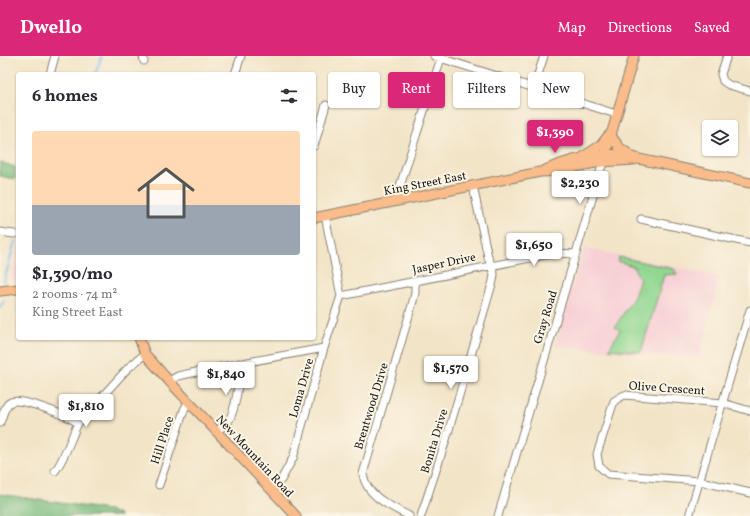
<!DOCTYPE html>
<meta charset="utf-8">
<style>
:root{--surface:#fff;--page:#f2f2f3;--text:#2b2b33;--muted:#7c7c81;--accent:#db2777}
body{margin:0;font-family:Vollkorn,serif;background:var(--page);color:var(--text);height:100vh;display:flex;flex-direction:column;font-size:15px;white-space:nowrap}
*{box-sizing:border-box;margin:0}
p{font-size:13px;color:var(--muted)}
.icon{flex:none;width:22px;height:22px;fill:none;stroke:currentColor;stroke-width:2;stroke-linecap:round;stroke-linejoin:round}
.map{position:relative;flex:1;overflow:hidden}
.drawer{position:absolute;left:16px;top:16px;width:300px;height:268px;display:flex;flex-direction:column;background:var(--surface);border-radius:4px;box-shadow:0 1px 3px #0004}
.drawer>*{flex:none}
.banner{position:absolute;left:328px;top:16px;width:362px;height:36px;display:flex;gap:8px}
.buttons{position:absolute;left:702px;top:64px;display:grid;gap:8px}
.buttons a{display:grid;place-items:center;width:36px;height:36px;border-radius:4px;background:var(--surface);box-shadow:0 1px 3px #0004;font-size:20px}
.price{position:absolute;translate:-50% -34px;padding:0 9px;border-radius:4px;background:#fff;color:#222;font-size:13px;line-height:26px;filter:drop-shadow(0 1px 2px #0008)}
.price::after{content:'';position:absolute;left:50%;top:24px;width:12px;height:9px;margin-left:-6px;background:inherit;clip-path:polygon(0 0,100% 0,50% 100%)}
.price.current{background:var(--accent);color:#fff}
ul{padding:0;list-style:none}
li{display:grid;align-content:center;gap:8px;height:212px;padding:0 16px}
li span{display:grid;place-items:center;height:124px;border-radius:4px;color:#555}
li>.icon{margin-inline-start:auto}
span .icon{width:72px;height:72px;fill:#fffc;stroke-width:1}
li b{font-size:17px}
h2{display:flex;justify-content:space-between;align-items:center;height:48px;padding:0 16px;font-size:17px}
.pill{padding:0 14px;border-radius:4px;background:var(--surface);box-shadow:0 1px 3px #0004;font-size:14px;line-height:36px}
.pill.current{background:var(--accent);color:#fff}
header{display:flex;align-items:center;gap:24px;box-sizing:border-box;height:56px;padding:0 20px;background:var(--accent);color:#fff}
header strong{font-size:19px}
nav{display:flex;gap:22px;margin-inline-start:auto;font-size:14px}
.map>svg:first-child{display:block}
.built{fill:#f7cfd5}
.green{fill:#90d791;stroke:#567a56}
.forest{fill:#74b87b;stroke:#486a4c}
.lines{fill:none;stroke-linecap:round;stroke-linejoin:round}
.stream{stroke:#76bced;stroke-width:2}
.minor-casing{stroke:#878072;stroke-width:9}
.major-casing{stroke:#878072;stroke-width:11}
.minor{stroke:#fff;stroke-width:7}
.major{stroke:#f9bc8a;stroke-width:9}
.labels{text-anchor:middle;stroke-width:4;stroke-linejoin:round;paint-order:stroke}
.street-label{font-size:12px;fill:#1c1c1c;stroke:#fcf5e5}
</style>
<header>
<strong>Dwello</strong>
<nav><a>Map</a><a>Directions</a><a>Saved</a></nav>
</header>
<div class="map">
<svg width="750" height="460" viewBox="0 0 750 460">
<rect width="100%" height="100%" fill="#fcf5e5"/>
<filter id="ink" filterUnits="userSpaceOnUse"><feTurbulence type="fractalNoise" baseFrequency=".025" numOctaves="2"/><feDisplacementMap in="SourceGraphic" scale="8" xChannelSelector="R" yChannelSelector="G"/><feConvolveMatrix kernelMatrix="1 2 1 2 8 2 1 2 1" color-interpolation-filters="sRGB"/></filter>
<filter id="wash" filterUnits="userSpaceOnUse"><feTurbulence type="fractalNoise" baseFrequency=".012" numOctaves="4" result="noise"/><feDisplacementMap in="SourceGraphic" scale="16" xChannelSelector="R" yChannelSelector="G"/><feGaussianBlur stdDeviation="0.9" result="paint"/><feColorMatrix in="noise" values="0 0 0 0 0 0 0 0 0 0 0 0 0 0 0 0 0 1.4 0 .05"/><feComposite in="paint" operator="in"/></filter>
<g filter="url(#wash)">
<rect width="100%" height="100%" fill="#f2e4c7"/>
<path class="built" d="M 17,186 L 18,224 L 11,227 Z
M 584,192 L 720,221 L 699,303 L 555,290 Z"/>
<path class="green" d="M 619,201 L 674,213 L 677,218 L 664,219 L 641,296 L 609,293 L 620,274 L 615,271 L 634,241 L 640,223 L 633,210 L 617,205 Z"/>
<path class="forest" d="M 0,106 L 15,111 L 15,123 L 0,120 Z
M 0,438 L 109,454 L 121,460 L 0,460 Z"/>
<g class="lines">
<path class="stream" d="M 95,18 L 102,0
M 4,226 L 15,185
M 0,251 L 4,245"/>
</g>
</g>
<g filter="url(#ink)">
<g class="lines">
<g class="minor-casing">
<path id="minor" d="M 143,0 L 144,5
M 434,0 L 616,58
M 727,0 L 721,18 L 723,25 L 729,29 L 750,35
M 50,18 L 55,0
M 235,18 L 241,0
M 534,31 L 544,0
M 314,90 L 326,49
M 397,144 L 400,130 L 441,2
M 641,163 L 750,187
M 0,176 L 14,178
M 341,240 L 555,197 L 576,198
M 169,325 L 178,320 L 210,313 L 324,292
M 750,355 L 723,347 L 624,339 L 614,345 L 597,398 L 599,410 L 608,418 L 700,425 L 750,437
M 0,367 C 3,360 4,349 11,346 C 21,341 68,360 78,367 L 128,312 L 145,298
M 215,375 C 220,373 225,371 228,366 C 236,354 240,322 239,307
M 55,415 C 65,402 71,382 78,367
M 159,429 L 184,354 L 188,346
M 267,431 L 281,424 L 293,402 L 324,292 L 341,240 L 325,159
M 409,460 C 390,450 366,440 363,418 L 412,249 L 415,237 L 415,225
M 421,460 L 445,387 L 493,225 L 494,218 L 488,201 L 473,130
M 498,460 L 603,106
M 689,460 L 750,254"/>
</g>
<g class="major-casing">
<path id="major" d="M 610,78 L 619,91 L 630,99
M 584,100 L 601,89 L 608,80
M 604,103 L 634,0
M 543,115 C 568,103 613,92 639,103 L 750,127
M 314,162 L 540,116 C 562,116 581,109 602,106 C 615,104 627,106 639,103
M 0,235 L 18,233
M 139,282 L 145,298 L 169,325 L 296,460"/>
</g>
<use href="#minor" class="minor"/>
<use href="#major" class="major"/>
</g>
</g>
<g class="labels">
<g class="street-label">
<text transform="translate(425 127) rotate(-11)" y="4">King Street East</text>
<text transform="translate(444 207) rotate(-12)" y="4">Jasper Drive</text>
<text transform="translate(545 261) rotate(-73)" y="4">Gray Road</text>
<text transform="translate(301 332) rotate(-74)" y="4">Loma Drive</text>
<text transform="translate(667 332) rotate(4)" y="4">Olive Crescent</text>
<text transform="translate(371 350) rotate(-73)" y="4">Brentwood Drive</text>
<text transform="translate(162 384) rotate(-72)" y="4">Hill Place</text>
<text transform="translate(434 385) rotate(-73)" y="4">Bonita Drive</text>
<text transform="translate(255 400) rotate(47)" y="4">New Mountain Road</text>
</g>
</g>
</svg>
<div class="buttons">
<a><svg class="icon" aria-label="layers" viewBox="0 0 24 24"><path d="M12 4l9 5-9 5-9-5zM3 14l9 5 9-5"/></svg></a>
</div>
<b class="price current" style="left:555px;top:98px">$1,390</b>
<b class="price" style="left:580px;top:149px">$2,230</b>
<b class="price" style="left:534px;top:211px">$1,650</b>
<b class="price" style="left:451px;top:334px">$1,570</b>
<b class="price" style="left:226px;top:340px">$1,840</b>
<b class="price" style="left:86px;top:372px">$1,810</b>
<div class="banner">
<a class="pill">Buy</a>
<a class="pill current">Rent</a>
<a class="pill">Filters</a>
<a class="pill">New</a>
</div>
<section class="drawer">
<h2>6 homes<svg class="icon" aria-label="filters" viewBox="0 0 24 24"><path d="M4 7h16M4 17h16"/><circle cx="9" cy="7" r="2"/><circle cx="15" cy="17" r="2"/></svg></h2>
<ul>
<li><span style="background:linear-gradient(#ffd9b3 60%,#9aa5b1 0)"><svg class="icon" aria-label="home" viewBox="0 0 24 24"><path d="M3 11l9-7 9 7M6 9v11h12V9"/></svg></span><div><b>$1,390/mo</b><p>2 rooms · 74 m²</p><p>King Street East</p></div></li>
</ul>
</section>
</div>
